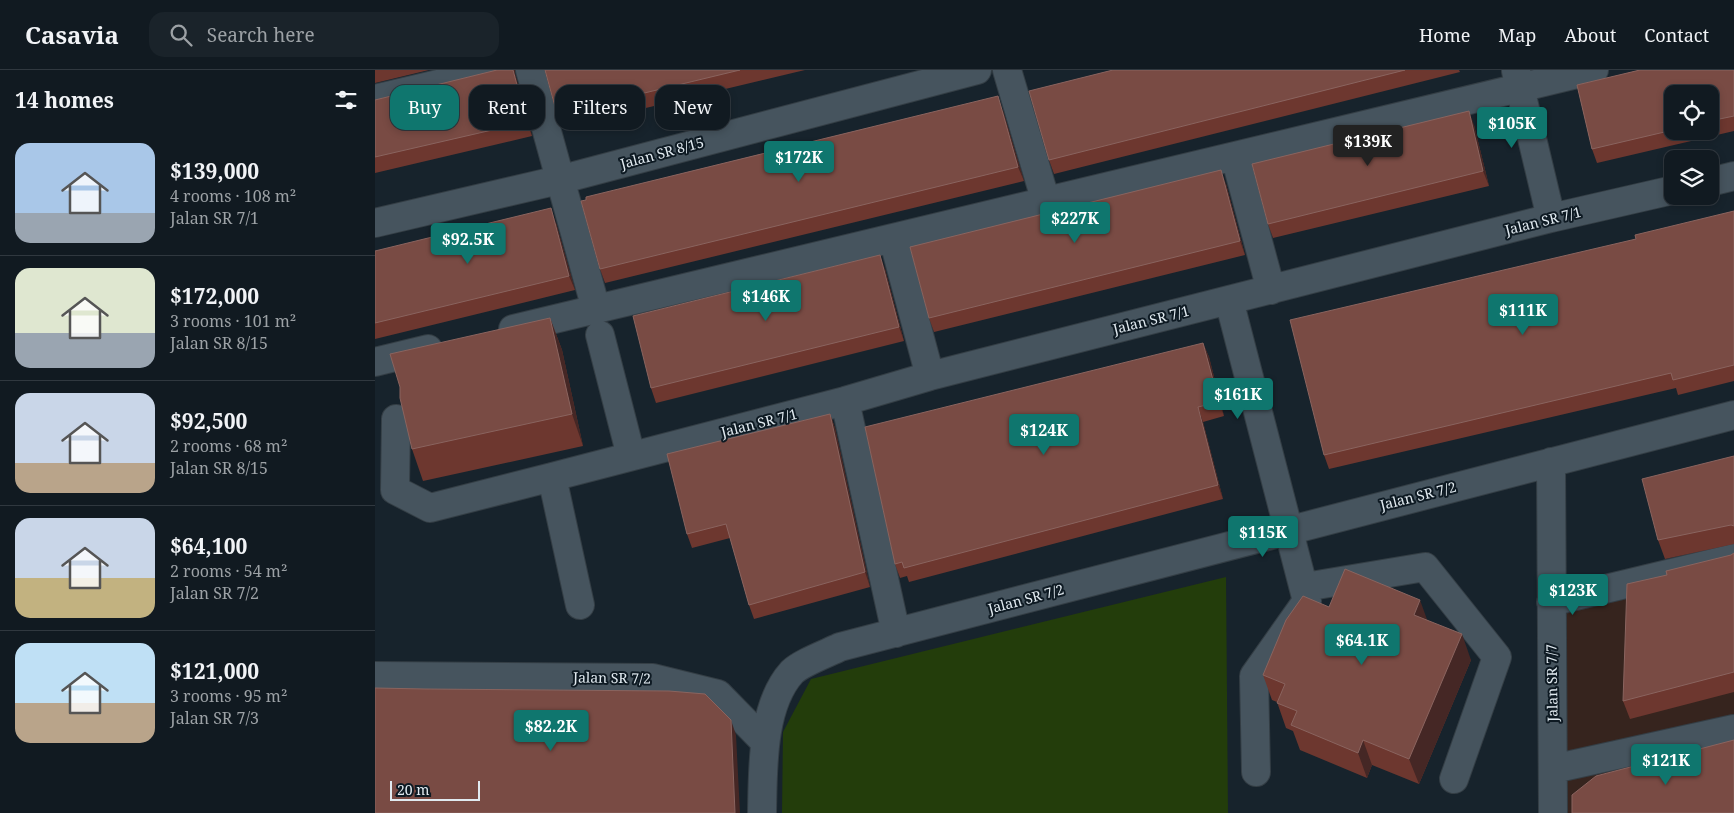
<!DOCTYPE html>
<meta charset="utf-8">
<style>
:root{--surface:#111a21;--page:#1a232a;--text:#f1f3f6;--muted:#9ca1a5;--line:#30383f;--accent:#0f766e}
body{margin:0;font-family:"Noto Serif",serif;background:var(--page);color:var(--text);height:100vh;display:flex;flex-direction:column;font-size:19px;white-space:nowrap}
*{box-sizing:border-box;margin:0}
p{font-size:16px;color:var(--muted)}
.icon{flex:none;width:28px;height:28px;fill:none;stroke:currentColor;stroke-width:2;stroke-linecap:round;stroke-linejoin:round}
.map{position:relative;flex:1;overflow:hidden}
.drawer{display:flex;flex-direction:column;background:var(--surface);width:375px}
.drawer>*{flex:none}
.guide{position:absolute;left:15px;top:15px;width:475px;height:45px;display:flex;gap:10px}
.fabs{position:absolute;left:1289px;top:15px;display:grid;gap:10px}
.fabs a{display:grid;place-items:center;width:55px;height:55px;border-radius:10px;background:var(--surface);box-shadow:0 2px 8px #0003,0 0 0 1px var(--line);font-size:25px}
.scale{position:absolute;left:15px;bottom:12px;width:90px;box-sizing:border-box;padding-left:5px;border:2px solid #e1eaf0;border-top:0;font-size:14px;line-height:18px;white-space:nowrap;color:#e1eaf0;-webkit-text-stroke:4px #0e1a23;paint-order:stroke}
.price{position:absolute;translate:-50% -42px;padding:0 11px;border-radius:5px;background:var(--accent);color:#fff;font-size:16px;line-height:32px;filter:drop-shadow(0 1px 2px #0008)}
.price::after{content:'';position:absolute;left:50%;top:30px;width:15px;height:11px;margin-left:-8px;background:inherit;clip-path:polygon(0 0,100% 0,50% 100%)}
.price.on{background:#222;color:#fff}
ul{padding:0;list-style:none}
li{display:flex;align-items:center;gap:15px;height:125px;padding:0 15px}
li+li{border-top:1px solid var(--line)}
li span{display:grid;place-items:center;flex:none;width:140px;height:100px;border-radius:15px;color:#555}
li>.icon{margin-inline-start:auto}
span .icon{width:60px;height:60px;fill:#fffc;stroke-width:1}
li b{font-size:21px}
h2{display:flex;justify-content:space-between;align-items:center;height:60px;padding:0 15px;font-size:21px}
.pill{padding:0 18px;border-radius:15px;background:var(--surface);box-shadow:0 2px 8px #0003,0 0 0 1px var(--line);font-size:18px;line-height:45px}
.pill.on{background:var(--accent);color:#fff}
header{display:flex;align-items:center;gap:30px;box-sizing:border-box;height:70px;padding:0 25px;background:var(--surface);border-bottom:1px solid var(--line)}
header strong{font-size:24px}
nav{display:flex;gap:28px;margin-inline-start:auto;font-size:18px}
.search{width:350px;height:45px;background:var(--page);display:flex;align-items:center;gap:12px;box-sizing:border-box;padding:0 18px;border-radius:15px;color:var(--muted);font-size:19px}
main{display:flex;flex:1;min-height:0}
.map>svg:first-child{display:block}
.commercial{fill:#36241e}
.green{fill:#233d0b}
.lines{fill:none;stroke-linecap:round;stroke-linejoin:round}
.minor-casing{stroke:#343e45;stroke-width:30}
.minor{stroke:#46545e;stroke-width:28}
.wall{fill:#6d372f;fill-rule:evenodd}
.shaded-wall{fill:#452725}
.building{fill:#794b44;stroke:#8a645f}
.labels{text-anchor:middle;stroke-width:4;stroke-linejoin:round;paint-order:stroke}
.street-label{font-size:14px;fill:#e1eaf0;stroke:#0e1a23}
</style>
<header>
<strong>Casavia</strong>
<div class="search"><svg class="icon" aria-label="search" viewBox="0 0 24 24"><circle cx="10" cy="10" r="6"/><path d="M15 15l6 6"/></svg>Search here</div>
<nav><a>Home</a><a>Map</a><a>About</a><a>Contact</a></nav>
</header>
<main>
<section class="drawer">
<h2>14 homes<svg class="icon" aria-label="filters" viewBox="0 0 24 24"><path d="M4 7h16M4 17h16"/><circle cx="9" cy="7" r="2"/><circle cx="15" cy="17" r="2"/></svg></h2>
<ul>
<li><span style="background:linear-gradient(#a9c7e8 70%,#9aa5b1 0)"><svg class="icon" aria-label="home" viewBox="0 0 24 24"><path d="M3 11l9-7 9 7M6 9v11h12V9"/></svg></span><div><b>$139,000</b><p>4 rooms · 108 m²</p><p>Jalan SR 7/1</p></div></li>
<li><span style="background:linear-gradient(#dfe7d0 65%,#9aa5b1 0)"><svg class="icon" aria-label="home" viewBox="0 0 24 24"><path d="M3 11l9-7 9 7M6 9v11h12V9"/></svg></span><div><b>$172,000</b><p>3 rooms · 101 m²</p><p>Jalan SR 8/15</p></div></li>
<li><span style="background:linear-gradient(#c9d6e8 70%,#b9a48a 0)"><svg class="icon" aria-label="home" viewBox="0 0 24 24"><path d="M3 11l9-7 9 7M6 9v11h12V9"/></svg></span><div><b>$92,500</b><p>2 rooms · 68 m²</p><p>Jalan SR 8/15</p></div></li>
<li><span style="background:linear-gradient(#c9d6e8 60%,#c2b280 0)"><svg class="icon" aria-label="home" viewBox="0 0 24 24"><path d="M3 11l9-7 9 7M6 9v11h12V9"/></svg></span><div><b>$64,100</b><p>2 rooms · 54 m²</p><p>Jalan SR 7/2</p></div></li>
<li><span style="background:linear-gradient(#bfe0f5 60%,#b9a48a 0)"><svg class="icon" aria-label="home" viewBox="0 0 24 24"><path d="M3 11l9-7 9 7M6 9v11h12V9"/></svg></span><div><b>$121,000</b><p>3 rooms · 95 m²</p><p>Jalan SR 7/3</p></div></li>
</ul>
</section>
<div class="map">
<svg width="1359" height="743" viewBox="0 0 1359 743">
<rect width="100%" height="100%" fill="#17232c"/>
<path class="commercial" d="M 1359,484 L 1359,743 L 1166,743 L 1165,535 Z"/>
<path class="green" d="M 851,507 L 853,743 L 407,743 L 408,662 L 436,609 Z"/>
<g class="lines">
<g class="minor-casing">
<path id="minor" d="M 155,0 L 221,239
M 632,0 L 671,132
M 1141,1 L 1176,148
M 0,29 L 122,0
M 860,86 L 896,220
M 1335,112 L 1359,106
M 0,153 L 184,110 L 602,0
M 518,168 L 555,306
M 854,230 L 932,531 L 879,606 L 881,702
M 138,259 L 1219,0
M 225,265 L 256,386
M 0,292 L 53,279
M 470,331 L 521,563
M 21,349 L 20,420 L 55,438 L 177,407
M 1176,392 L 1178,743
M 930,517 L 1050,497 L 1122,587 L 1079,709
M 1176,532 L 1359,488
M 205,535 L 177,407 L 470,331 L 555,306 L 1176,148 L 1298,120
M 0,606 L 278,608 L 343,624 L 389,671
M 1178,699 L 1359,659
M 387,743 C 388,700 386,636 417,602 C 426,593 453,583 465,577 L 1359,345"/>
</g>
<use href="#minor" class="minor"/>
</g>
<path class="wall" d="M 0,0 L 54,0 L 0,13 Z
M 170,0 L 430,0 L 187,58 L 182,44 Z
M 738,0 L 1084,0 L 1085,2 L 679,104 L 674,90 Z
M 1265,0 L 1359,0 L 1359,61 L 1222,93 L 1217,79 L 1202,15 ZM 1298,24 L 1335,24 L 1335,61 L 1298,61 Z
M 140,4 L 157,66 L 0,103 L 0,30 Z
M 628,41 L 649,111 L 230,213 L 225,199 Z
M 1099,55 L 1114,116 L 898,168 L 893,154 Z
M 851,114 L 870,185 L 559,262 L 554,248 Z
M 1359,141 L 1359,311 L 1303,325 L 1301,318 L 954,399 L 949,385 L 1261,169 Z
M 181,153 L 200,220 L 0,269 L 0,181 Z
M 510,199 L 529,271 L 281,333 L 276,318 Z
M 175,248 L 187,280 L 208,376 L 48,411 L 37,379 Z
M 828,273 L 834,287 L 849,346 L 828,352 L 848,429 L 534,512 L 532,506 L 525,508 L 520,494 Z
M 455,344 L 460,358 L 495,517 L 379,549 L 374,535 L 355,468 L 317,478 L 312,464 Z
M 1359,386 L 1359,474 L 1290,489 L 1283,470 Z
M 1359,483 L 1359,622 L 1255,649 L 1248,631 L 1292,505 L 1356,485 Z
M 1052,550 L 1096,590 L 1044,714 L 997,695 L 992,708 L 925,680 L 918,661 L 911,658 L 902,632 L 897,630 L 888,605 Z"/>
<path class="shaded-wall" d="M 138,0 L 140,0 L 140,4 L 157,66 L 152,52 Z
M 623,26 L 628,41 L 649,111 L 643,97 Z
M 1094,41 L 1099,55 L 1114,116 L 1108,101 Z
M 846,100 L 851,114 L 870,185 L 865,171 Z
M 176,138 L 181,153 L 200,220 L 194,206 Z
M 505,185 L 510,199 L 529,271 L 524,257 Z
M 175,248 L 187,280 L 208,376 L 197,344 Z
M 828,273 L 834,287 L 849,346 L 844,332 Z
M 823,337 L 828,352 L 848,429 L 843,415 Z
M 455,344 L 460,358 L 495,517 L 490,502 Z
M 1045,530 L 1054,555 L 1039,545 Z
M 1087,564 L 1096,590 L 1044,714 L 1034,689 Z
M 356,650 L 361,665 L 365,743 L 360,743 Z
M 988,670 L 997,695 L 992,708 L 983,683 Z"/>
<path class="building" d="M 122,0 L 138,0 L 152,52 L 0,87 L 0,30 Z
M 170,0 L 365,0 L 182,44 Z
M 738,0 L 1030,0 L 674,90 L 654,21 Z
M 1265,0 L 1359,0 L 1359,46 L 1335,51 L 1335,24 L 1298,24 L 1298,60 L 1217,79 L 1202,15 Z
M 623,26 L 643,97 L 225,199 L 206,131 L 211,130 L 211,127 Z
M 1094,41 L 1108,101 L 893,154 L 877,94 Z
M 846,100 L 865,171 L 554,248 L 535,177 Z
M 176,138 L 194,206 L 0,253 L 0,181 Z
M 1359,141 L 1359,295 L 1298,310 L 1296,303 L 949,385 L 915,250 L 1261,169 L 1260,165 Z
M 505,185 L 524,257 L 276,318 L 258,246 Z
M 175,248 L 197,344 L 37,379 L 25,328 L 25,317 L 15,284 Z
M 828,273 L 844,332 L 823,337 L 843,415 L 529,498 L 527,492 L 520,494 L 490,357 Z
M 455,344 L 490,502 L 374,535 L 351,454 L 312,464 L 292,384 Z
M 1359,386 L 1359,456 L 1356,455 L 1283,470 L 1267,409 Z
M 1359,483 L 1359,602 L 1248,631 L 1252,514 L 1292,505 L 1291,501 L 1356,485 Z
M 970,499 L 1045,530 L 1039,545 L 1087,564 L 1034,689 L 988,670 L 983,683 L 916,655 L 922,641 L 902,633 L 910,614 L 888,605 L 911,550 L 928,526 L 954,537 Z
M 0,618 L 50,619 L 294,621 L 330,624 L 356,650 L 360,743 L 0,743 Z
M 1359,670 L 1359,743 L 1197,743 L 1197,725 L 1221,706 Z"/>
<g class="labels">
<g class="street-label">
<text transform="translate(287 83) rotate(-15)" y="5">Jalan SR 8/15</text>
<text transform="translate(1168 151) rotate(-14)" y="5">Jalan SR 7/1</text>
<text transform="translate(776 250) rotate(-14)" y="5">Jalan SR 7/1</text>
<text transform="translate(384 353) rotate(-14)" y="5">Jalan SR 7/1</text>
<text transform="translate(1043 426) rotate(-14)" y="5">Jalan SR 7/2</text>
<text transform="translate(651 529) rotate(-15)" y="5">Jalan SR 7/2</text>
<text transform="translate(237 608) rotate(1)" y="5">Jalan SR 7/2</text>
<text transform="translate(1177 613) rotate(-91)" y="5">Jalan SR 7/7</text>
</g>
</g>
</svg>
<div class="fabs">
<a><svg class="icon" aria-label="locate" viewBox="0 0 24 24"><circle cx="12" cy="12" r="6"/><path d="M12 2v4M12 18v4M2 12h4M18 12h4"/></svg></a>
<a><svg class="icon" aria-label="layers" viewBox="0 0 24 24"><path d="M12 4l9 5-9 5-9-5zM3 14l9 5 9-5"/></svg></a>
</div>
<div class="scale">20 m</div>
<b class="price" style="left:1137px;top:79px">$105K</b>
<b class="price on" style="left:993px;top:97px">$139K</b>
<b class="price" style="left:424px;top:113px">$172K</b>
<b class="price" style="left:700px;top:174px">$227K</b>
<b class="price" style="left:93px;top:195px">$92.5K</b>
<b class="price" style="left:391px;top:252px">$146K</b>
<b class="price" style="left:1148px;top:266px">$111K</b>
<b class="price" style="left:863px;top:350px">$161K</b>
<b class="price" style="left:669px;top:386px">$124K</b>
<b class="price" style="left:888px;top:488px">$115K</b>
<b class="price" style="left:1198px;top:546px">$123K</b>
<b class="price" style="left:987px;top:596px">$64.1K</b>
<b class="price" style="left:176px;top:682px">$82.2K</b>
<b class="price" style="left:1291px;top:716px">$121K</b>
<div class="guide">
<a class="pill on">Buy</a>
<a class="pill">Rent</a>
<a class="pill">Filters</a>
<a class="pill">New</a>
</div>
</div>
</main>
